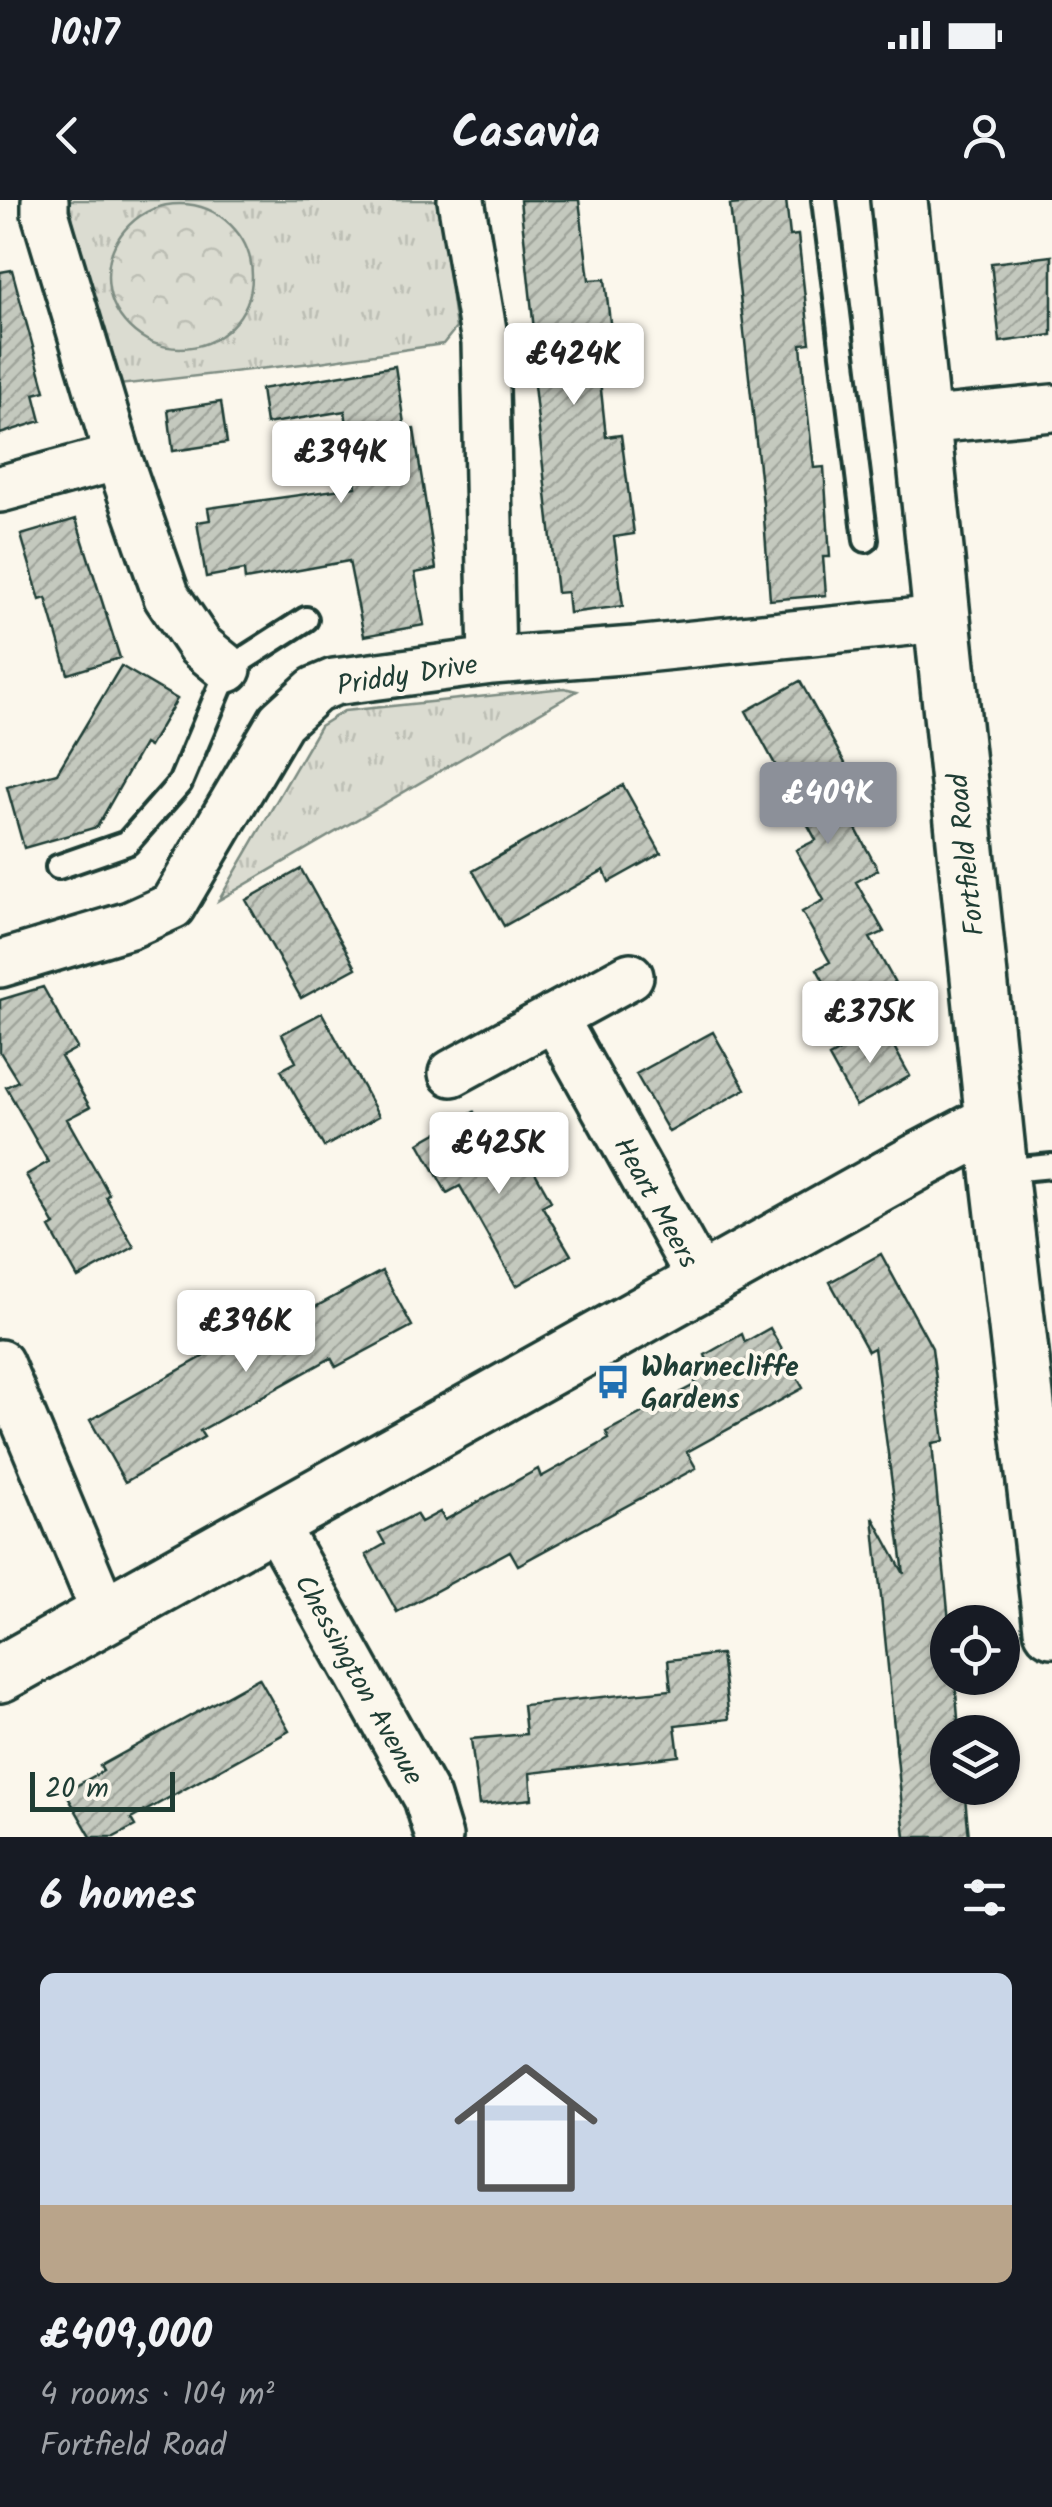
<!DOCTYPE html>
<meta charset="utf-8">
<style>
:root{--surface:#171b24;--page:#242831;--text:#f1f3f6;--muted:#9ea1a6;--accent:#8c9099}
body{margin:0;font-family:Kalam,sans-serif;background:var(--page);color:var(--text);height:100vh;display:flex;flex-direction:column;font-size:38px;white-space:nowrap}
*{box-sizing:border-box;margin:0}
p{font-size:32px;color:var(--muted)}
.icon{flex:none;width:55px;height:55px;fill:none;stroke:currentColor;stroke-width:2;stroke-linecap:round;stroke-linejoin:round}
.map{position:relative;height:1637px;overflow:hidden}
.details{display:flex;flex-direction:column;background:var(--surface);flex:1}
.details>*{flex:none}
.fabs{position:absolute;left:930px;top:1405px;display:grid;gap:20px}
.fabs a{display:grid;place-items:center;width:90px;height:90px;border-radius:50%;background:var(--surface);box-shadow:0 2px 8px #0004;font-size:50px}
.scale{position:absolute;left:30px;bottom:25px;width:145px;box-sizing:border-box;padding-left:10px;border:5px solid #1f3d34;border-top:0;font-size:28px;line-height:35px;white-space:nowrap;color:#1f3d34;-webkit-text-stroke:8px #fbf7ec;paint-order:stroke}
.price{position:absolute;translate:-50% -85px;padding:0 22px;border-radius:10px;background:#fff;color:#222;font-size:32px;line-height:65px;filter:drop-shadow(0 2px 5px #0008)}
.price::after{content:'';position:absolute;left:50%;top:60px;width:30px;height:22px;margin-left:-15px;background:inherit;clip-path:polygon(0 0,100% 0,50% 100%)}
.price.current{background:var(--accent);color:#fff}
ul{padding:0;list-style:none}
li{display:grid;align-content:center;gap:20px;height:530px;padding:0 40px}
li span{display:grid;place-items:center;height:310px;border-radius:15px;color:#555}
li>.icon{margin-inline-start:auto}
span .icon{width:180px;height:180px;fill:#fffc;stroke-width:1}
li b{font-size:42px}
h2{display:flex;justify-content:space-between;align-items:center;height:120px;padding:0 40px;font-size:42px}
.status{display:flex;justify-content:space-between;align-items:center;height:70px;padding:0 50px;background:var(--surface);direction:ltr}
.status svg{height:28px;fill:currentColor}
header{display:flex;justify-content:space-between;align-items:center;height:130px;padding:0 40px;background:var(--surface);font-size:45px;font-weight:600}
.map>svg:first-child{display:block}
.grass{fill:url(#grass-tufts);stroke:#7d8c82;stroke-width:2.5}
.park{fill:url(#park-crowns);stroke:#7d8c82;stroke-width:2.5}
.building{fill:url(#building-hatch);stroke:#1f3d34;stroke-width:2.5}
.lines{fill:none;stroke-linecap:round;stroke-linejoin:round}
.service-casing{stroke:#1f3d34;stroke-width:30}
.minor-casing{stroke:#1f3d34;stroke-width:52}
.tertiary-casing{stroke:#1f3d34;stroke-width:62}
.service{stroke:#fbf7ec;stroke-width:22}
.minor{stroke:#fbf7ec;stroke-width:45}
.tertiary{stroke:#fbf7ec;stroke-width:55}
.labels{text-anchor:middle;stroke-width:8;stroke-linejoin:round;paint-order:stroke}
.street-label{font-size:28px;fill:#1f3d34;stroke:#fbf7ec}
.poi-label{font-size:28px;font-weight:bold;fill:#1f3d34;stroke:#fbf7ec;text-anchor:start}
</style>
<div class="status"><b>10:17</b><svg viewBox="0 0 49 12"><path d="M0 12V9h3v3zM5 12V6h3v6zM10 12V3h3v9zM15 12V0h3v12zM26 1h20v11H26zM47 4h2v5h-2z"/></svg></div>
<header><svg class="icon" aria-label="back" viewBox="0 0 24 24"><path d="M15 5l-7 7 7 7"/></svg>Casavia<svg class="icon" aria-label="person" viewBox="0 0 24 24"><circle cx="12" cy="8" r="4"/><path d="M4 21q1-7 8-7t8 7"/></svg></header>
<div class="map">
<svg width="1052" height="1637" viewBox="0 0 1052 1637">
<defs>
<pattern id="grass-tufts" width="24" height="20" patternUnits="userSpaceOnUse" patternTransform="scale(2.5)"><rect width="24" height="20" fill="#dbdcd1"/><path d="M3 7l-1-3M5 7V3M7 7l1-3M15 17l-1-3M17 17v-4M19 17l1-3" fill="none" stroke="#bcbeb4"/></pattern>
<pattern id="park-crowns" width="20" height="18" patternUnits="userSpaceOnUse" patternTransform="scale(2.5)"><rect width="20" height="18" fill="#dbdcd1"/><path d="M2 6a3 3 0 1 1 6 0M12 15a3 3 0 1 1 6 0" fill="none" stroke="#bcbeb4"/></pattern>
<pattern id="building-hatch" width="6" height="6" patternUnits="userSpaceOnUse" patternTransform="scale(2.5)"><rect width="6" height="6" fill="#c4c9be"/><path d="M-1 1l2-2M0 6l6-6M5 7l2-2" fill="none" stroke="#9fa49b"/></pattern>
</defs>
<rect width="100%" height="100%" fill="#fbf7ec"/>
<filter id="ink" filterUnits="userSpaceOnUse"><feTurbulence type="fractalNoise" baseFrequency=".01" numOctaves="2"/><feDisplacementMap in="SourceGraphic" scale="20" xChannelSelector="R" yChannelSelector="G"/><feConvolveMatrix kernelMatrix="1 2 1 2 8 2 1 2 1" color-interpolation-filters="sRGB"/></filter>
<g filter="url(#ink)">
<path class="grass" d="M 68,0 L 439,0 L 456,128 L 443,144 L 320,162 L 119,185 L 88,88 Z
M 564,488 L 577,491 L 219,700 L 320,526 L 344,511 Z"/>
<path class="park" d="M108 76a72 72 0 1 1 144 0a72 72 0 1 1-144 0Z"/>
<path class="building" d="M 520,0 L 579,0 L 589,80 L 605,79 L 611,131 L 595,133 L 606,237 L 621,235 L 634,334 L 614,337 L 623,406 L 569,413 L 567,392 L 557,393 L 529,140 L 535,139 Z
M 786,0 L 790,36 L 798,35 L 810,143 L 801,144 L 804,181 L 814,268 L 824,267 L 830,357 L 823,357 L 826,395 L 770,400 L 763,304 L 730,5 Z
M 1052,56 L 1052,135 L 1000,142 L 991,63 Z
M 12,70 L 45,191 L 34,194 L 41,221 L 0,234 L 0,72 Z
M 395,166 L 405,230 L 414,229 L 436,369 L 415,373 L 424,425 L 364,436 L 349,361 L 245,380 L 244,370 L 206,377 L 197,322 L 210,320 L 208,308 L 356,287 L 345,211 L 266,224 L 261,189 Z
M 221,202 L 227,243 L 173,251 L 168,210 Z
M 76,319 L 120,458 L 68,474 L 46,398 L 40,400 L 21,335 Z
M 121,466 L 177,499 L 149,547 L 144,544 L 97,627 L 24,648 L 7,587 L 57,573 Z
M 800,481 L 858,587 L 839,597 L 878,670 L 856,682 L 884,732 L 870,738 L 898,788 L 844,818 L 817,769 L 830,762 L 802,712 L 824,700 L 796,650 L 816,640 L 746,511 Z
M 623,585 L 661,653 L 609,682 L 604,670 L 504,726 L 473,671 Z
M 301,669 L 356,768 L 301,798 L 246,700 Z
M 43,787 L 77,848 L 61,857 L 90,907 L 67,919 L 109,994 L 106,997 L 134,1047 L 78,1078 L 50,1028 L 55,1025 L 26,975 L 48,962 L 6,887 L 18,881 L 0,852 L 0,800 Z
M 322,813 L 379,916 L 324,947 L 281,870 L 296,862 L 282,834 Z
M 883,827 L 910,876 L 856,906 L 829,857 Z
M 713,832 L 745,889 L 669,932 L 636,874 Z
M 474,912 L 502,963 L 523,951 L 551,1001 L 542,1006 L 571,1055 L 516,1086 L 460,986 L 447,993 L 419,943 Z
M 881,1054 L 932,1148 L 944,1241 L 932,1243 L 949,1422 L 948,1478 L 955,1478 L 959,1532 L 948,1532 L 948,1588 L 964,1588 L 969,1637 L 905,1637 L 873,1317 L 904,1374 L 874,1148 L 868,1151 L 830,1082 Z
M 382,1071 L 412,1126 L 336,1167 L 331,1158 L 200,1231 L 204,1237 L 125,1282 L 90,1220 L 258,1126 L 263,1135 Z
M 770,1128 L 803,1188 L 687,1252 L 696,1268 L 518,1365 L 510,1351 L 397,1412 L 366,1355 L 385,1344 L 379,1333 L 416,1314 L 421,1322 L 440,1312 L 445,1320 L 538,1269 L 541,1277 L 609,1239 L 606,1232 L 696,1184 L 690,1173 L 708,1162 L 705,1155 L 742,1134 L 745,1142 Z
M 721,1454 L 729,1519 L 675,1525 L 679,1556 L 530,1573 L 532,1599 L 479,1605 L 471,1539 L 526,1534 L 523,1505 L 671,1490 L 668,1460 Z
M 259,1478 L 289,1531 L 131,1619 L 135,1626 L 114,1637 L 91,1637 L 65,1592 L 103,1571 L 100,1566 Z"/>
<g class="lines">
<g class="service-casing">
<path id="service" d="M 824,0 L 866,340
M 58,667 L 127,643 L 180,583 L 228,469 L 306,419
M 999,971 L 1052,966"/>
</g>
<g class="minor-casing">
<path id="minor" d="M 45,0 L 45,13 L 118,257 L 167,397 L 200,446 L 228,469
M 461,0 L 485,142 L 492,461
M 922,221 L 1052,208
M 0,289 L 118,257
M 0,764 L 130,725 L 172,706 L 281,521 L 315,490 L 334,482 L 492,461 L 634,450 L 940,419
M 554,817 L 702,1082
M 452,873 L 630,776
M 0,1163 L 105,1414
M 274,1323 L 427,1598 L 439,1637"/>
</g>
<g class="tertiary-casing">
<path id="tertiary" d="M 899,0 L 999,971 L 1052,1429
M 0,1474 L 919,961 L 993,922"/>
</g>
<use href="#service" class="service"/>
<use href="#minor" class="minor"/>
<use href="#tertiary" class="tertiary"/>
</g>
</g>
<defs>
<g id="bus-bare" transform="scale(2.7)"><path d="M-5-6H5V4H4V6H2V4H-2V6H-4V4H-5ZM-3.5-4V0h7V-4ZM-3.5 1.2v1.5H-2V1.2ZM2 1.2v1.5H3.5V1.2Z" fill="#1f6fb2" stroke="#fbf7ec" stroke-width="2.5" paint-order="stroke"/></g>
</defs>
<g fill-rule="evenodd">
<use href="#bus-bare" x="613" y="1182"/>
</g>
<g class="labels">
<g class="street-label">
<text transform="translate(407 474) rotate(-9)" y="10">Priddy Drive</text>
<text transform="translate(965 655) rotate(-96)" y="10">Fortfield Road</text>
<text transform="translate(657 1002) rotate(61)" y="10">Heart Meers</text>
<text transform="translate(360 1479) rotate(61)" y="10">Chessington Avenue</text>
</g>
<g class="poi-label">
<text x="641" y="1176">Wharnecliffe<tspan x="641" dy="32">Gardens</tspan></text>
</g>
</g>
</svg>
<div class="fabs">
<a><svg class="icon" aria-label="locate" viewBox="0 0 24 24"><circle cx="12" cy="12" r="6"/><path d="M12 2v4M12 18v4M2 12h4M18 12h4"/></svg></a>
<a><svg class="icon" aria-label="layers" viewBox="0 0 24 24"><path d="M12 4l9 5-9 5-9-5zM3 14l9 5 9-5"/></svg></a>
</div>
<div class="scale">20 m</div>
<b class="price" style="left:574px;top:208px">£424K</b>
<b class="price" style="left:341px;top:306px">£394K</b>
<b class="price current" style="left:828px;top:647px">£409K</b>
<b class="price" style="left:870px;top:866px">£375K</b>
<b class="price" style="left:499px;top:997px">£425K</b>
<b class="price" style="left:246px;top:1175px">£396K</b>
</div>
<section class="details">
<h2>6 homes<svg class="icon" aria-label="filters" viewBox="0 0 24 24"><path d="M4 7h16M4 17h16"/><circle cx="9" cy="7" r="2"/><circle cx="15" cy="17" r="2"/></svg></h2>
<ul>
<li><span style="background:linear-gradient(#c9d6e8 75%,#b9a48a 0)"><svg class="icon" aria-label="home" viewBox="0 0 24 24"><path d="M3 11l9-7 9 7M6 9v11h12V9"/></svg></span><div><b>£409,000</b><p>4 rooms · 104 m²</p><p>Fortfield Road</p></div></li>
</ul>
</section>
